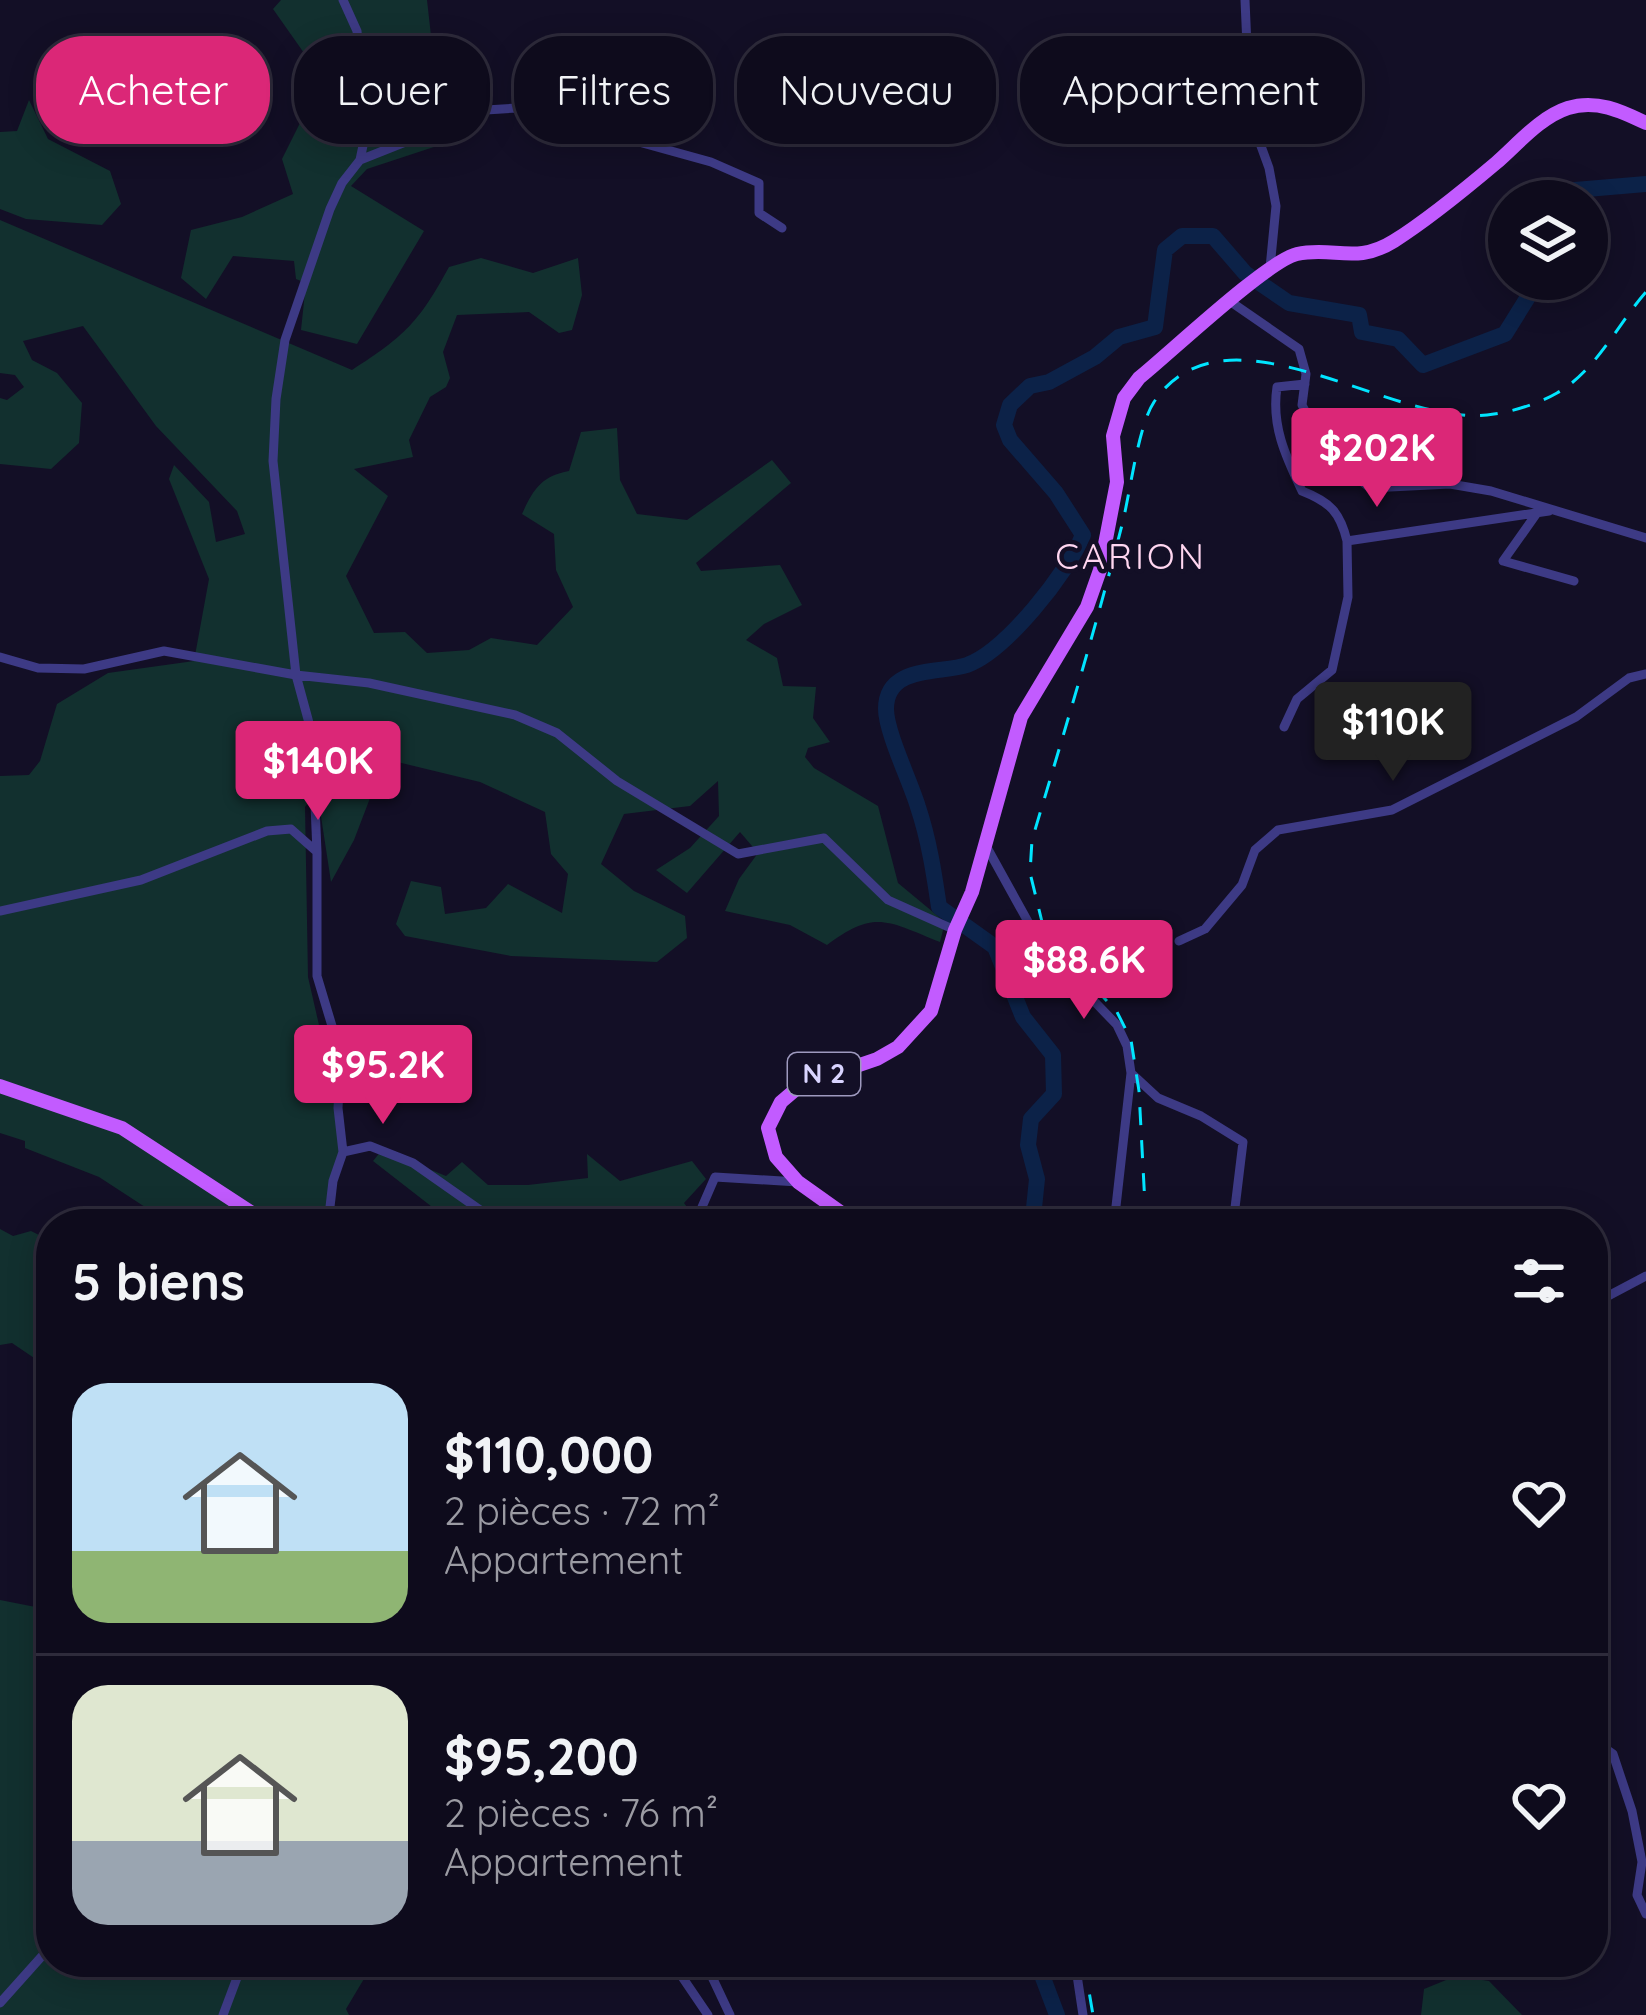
<!DOCTYPE html>
<html lang="fr">
<meta charset="utf-8">
<style>
:root{--surface:#0e0b1c;--page:#1c1929;--text:#f1f3f6;--muted:#9b9ba3;--line:#2e2b3b;--accent:#db2777}
body{margin:0;font-family:Quicksand,sans-serif;background:var(--page);color:var(--text);height:100vh;display:flex;flex-direction:column;font-size:45px;white-space:nowrap}
*{box-sizing:border-box;margin:0}
p{font-size:39px;color:var(--muted)}
.icon{flex:none;width:66px;height:66px;fill:none;stroke:currentColor;stroke-width:2;stroke-linecap:round;stroke-linejoin:round}
.map{position:relative;flex:1;overflow:hidden}
.side{position:absolute;left:36px;top:1209px;width:1572px;height:768px;display:flex;flex-direction:column;background:var(--surface);border-radius:48px;box-shadow:0 6px 30px #0003,0 0 0 3px var(--line)}
.side>*{flex:none}
.hud{position:absolute;left:36px;top:36px;width:1575px;height:108px;display:flex;gap:24px}
.tools{position:absolute;left:1488px;top:180px;display:grid;gap:24px}
.tools a{display:grid;place-items:center;width:120px;height:120px;border-radius:50%;background:var(--surface);box-shadow:0 6px 30px #0003,0 0 0 3px var(--line);font-size:60px}
.price{position:absolute;translate:-50% -102px;padding:0 27px;border-radius:12px;background:var(--accent);color:#fff;font-size:39px;line-height:78px;filter:drop-shadow(0 3px 6px #0008)}
.price::after{content:'';position:absolute;left:50%;top:72px;width:36px;height:27px;margin-left:-18px;background:inherit;clip-path:polygon(0 0,100% 0,50% 100%)}
.price.current{background:#222;color:#fff}
ul{padding:0;list-style:none}
li{display:flex;align-items:center;gap:36px;height:300px;padding:0 36px}
li+li{border-top:3px solid var(--line)}
li span{display:grid;place-items:center;flex:none;width:336px;height:240px;border-radius:36px;color:#555}
li>.icon{margin-inline-start:auto}
span .icon{width:144px;height:144px;fill:#fffc;stroke-width:1}
li b{font-size:51px}
h2{display:flex;justify-content:space-between;align-items:center;height:144px;padding:0 36px;font-size:51px}
.chip{padding:0 42px;border-radius:48px;background:var(--surface);box-shadow:0 6px 30px #0003,0 0 0 3px var(--line);font-size:42px;line-height:108px}
.chip.current{background:var(--accent);color:#fff}
.map>svg:first-child{display:block}
.green{fill:#12302f}
.lines{fill:none;stroke-linecap:round;stroke-linejoin:round}
.river{stroke:#0c2248;stroke-width:16}
.street{stroke:#3d3a85;stroke-width:9}
.primary{stroke:#c25bff;stroke-width:14}
.rail{stroke:#00e5ff;stroke-width:3;stroke-dasharray:18 15;stroke-linecap:butt}
.labels{text-anchor:middle;stroke-width:9;stroke-linejoin:round;paint-order:stroke}
.shield{fill:#130f26;stroke:#9e99be;stroke-width:3}
.shield-label{font-size:27px;font-weight:bold;fill:#d9d4ff}
.quarter-label{font-size:36px;letter-spacing:3px;fill:#ffd6f0;stroke:#130f26}
</style>
<div class="map">
<svg width="1646" height="2015" viewBox="0 0 1646 2015">
<rect width="100%" height="100%" fill="#130f26"/>
<path class="green" d="M 281,0 L 427,0 L 438,98 L 449,142 L 367,169 L 351,186 L 424,231 L 357,344 L 301,330 L 306,283 L 296,279 L 294,261 L 233,256 L 206,299 L 181,278 L 191,230 L 242,217 L 293,194 L 282,159 L 304,115 L 292,74 L 304,53 L 273,9 Z
M 29,100 L 48,139 L 110,171 L 121,204 L 102,225 L 26,219 L 0,209 L 0,132 L 17,131 Z
M 0,220 L 352,370 C 405,336 419,322 449,267 L 481,258 L 533,273 L 578,258 L 582,295 L 572,330 L 559,333 L 529,312 L 457,315 L 443,352 L 450,378 L 446,387 L 430,397 L 409,440 L 413,457 L 354,469 L 388,496 L 346,576 L 374,633 L 405,632 L 427,653 L 469,650 L 491,638 L 537,645 L 573,607 L 556,570 L 554,534 L 522,514 C 533,490 541,476 569,471 L 581,432 L 617,428 L 620,480 L 637,514 L 687,520 L 772,460 L 791,483 L 696,563 L 701,571 L 780,565 L 802,605 L 764,624 L 746,640 L 777,658 L 783,686 L 816,687 L 813,718 L 830,742 L 808,748 L 805,757 L 814,768 L 878,806 L 898,883 L 945,922 L 940,942 C 887,921 875,909 827,945 L 790,925 L 725,911 L 739,879 L 758,853 L 740,832 L 687,893 L 656,870 L 690,848 L 719,816 L 718,781 L 690,806 L 624,814 L 601,864 L 634,891 L 685,916 L 687,938 L 657,962 L 511,956 L 405,936 L 396,924 L 411,881 L 441,887 L 445,914 L 486,908 L 508,884 L 562,913 L 568,874 L 551,854 L 545,812 L 480,782 L 385,759 L 354,840 L 331,882 L 317,790 L 305,807 L 308,977 L 338,1108 L 343,1152 L 328,1224 L 225,1224 L 200,1214 L 145,1207 L 99,1177 L 25,1148 L 25,1141 L 0,1133 L 0,776 L 29,775 L 40,761 L 57,704 L 108,673 L 194,661 L 209,579 L 169,479 L 174,465 L 209,502 L 216,542 L 245,534 L 237,511 L 156,426 L 83,326 L 23,341 L 32,360 L 57,373 L 82,403 L 79,443 L 51,469 L 0,464 L 0,398 L 7,400 L 24,387 L 15,375 L 0,373 Z
M 382,1150 L 446,1176 L 462,1162 L 488,1185 L 528,1185 L 588,1178 L 587,1154 L 620,1181 L 692,1161 L 706,1179 L 684,1203 L 693,1215 L 672,1224 L 454,1224 L 373,1161 Z
M 0,1229 L 13,1236 L 31,1231 L 51,1241 L 51,1364 L 43,1364 L 12,1343 L 0,1345 Z
M 0,1600 L 51,1610 L 51,1962 L 374,1962 L 346,2009 L 349,2015 L 0,2015 Z
M 1456,1976 L 1489,1981 L 1522,2015 L 1421,2015 L 1424,1989 Z"/>
<g class="lines">
<path class="river" d="M 1560,201 L 1575,190 L 1646,184
M 1045,1224 L 1034,1208 L 1037,1179 L 1028,1145 L 1031,1119 L 1054,1094 L 1053,1055 L 1023,1017 L 995,947 L 939,907 C 934,873 929,840 918,807 C 911,783 886,732 886,709 C 886,665 940,674 967,665 C 1006,651 1068,572 1083,535 L 1056,493 L 1010,440 L 1004,425 L 1010,405 L 1030,386 L 1049,382 L 1095,357 L 1119,337 L 1155,327 L 1165,250 L 1182,236 L 1213,236 L 1245,273 L 1289,303 L 1359,315 L 1362,332 L 1398,339 L 1423,365 L 1505,334 L 1533,289 L 1533,279
M 1037,1962 L 1057,2015"/>
<path class="street" d="M 1245,0 L 1250,116 L 1269,168 L 1276,206 L 1270,268
M 360,160 L 486,110 L 516,108 L 711,162 L 759,183 L 759,213 L 782,228
M 1231,302 L 1299,349 L 1306,374 L 1302,405 L 1327,453 L 1370,488 L 1450,484 L 1491,491 L 1646,538
M 1305,384 L 1277,387 C 1271,426 1286,457 1302,491 C 1330,502 1340,512 1347,541 L 1549,511
M 1537,513 L 1503,561 L 1574,581
M 0,657 L 38,668 L 84,669 L 164,651 L 296,675 L 369,683 L 515,715 L 557,733 L 617,781 L 738,854 L 824,838 L 888,900 L 955,930
M 1284,727 L 1297,699 L 1332,670 L 1348,597 L 1347,541
M 985,844 L 1042,947 L 1117,1025 L 1127,1046 L 1131,1073 L 1114,1224
M 317,852 L 312,734 L 296,675 L 273,461 L 276,399 L 285,340 L 330,209 L 342,183 L 360,160 L 366,131 L 357,31 L 343,0
M 0,911 L 141,880 L 267,831 L 291,829 L 317,852 L 317,976 L 341,1056 L 338,1108 L 343,1152
M 1179,941 L 1205,929 L 1242,885 L 1255,850 L 1278,830 L 1392,810 L 1576,717 L 1629,678 L 1646,674
M 1131,1073 L 1158,1098 L 1201,1116 L 1243,1142 L 1233,1224
M 328,1224 L 333,1181 L 343,1152 L 370,1146 L 413,1163 L 500,1224
M 702,1224 L 702,1207 L 715,1177 L 798,1182
M 1593,1304 L 1646,1276
M 1593,1740 L 1613,1754 L 1632,1811 L 1642,1862 L 1637,1895 L 1646,1914
M 672,1962 L 708,2015
M 705,1962 L 730,2015
M 1075,1962 L 1083,2015
M 0,2003 L 51,1946
M 223,2015 L 241,1967 L 255,1962"/>
<path class="primary" d="M 0,1086 L 122,1128 L 269,1224
M 851,1224 L 850,1219 L 798,1182 L 776,1157 L 768,1128 L 781,1102 L 801,1085 L 877,1059 L 898,1047 L 931,1011 L 955,930 L 972,892 L 1021,717 L 1087,607 L 1100,570 L 1117,482 L 1113,436 L 1124,398 L 1139,378 C 1169,354 1267,261 1297,254 C 1334,246 1356,265 1394,241 C 1429,219 1464,190 1496,163 C 1517,145 1540,117 1568,108 C 1596,99 1621,111 1646,123"/>
<path class="rail" d="M 1146,1224 L 1139,1091 L 1131,1040 L 1117,1012 L 1045,934 L 1030,873 L 1032,840 C 1063,736 1095,631 1122,525 C 1130,494 1138,426 1154,402 C 1225,296 1390,426 1487,415 C 1509,413 1538,404 1557,393 C 1596,371 1617,325 1646,292
M 1084,1962 L 1093,2015"/>
</g>
<g class="labels">
<rect class="shield" x="788" y="1053" width="72" height="42" rx="9"/>
<g class="shield-label">
<text x="824" y="1083">N 2</text>
</g>
<g class="quarter-label">
<text x="1131" y="569">CARION</text>
</g>
</g>
</svg>
<div class="tools">
<a><svg class="icon" aria-label="layers" viewBox="0 0 24 24"><path d="M12 4l9 5-9 5-9-5zM3 14l9 5 9-5"/></svg></a>
</div>
<b class="price" style="left:1377px;top:510px">$202K</b>
<b class="price current" style="left:1393px;top:784px">$110K</b>
<b class="price" style="left:318px;top:823px">$140K</b>
<b class="price" style="left:1084px;top:1022px">$88.6K</b>
<b class="price" style="left:383px;top:1127px">$95.2K</b>
<div class="hud">
<a class="chip current">Acheter</a>
<a class="chip">Louer</a>
<a class="chip">Filtres</a>
<a class="chip">Nouveau</a>
<a class="chip">Appartement</a>
</div>
<section class="side">
<h2>5 biens<svg class="icon" aria-label="filters" viewBox="0 0 24 24"><path d="M4 7h16M4 17h16"/><circle cx="9" cy="7" r="2"/><circle cx="15" cy="17" r="2"/></svg></h2>
<ul>
<li><span style="background:linear-gradient(#bfe0f5 70%,#8fb573 0)"><svg class="icon" aria-label="home" viewBox="0 0 24 24"><path d="M3 11l9-7 9 7M6 9v11h12V9"/></svg></span><div><b>$110,000</b><p>2 pièces · 72 m²</p><p>Appartement</p></div><svg class="icon" aria-label="heart" viewBox="0 0 24 24"><path d="M12 20l-8-8c-3-5 5-10 8-4 3-6 11-1 8 4z"/></svg></li>
<li><span style="background:linear-gradient(#dfe7d0 65%,#9aa5b1 0)"><svg class="icon" aria-label="home" viewBox="0 0 24 24"><path d="M3 11l9-7 9 7M6 9v11h12V9"/></svg></span><div><b>$95,200</b><p>2 pièces · 76 m²</p><p>Appartement</p></div><svg class="icon" aria-label="heart" viewBox="0 0 24 24"><path d="M12 20l-8-8c-3-5 5-10 8-4 3-6 11-1 8 4z"/></svg></li>
</ul>
</section>
</div>
